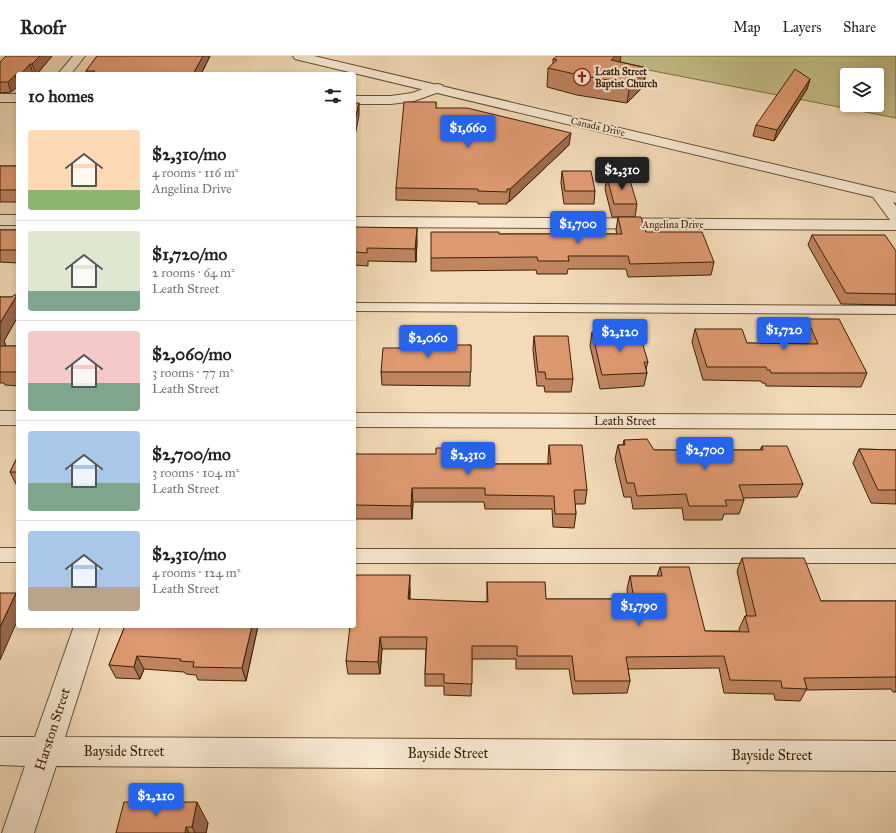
<!DOCTYPE html>
<meta charset="utf-8">
<style>
:root{--surface:#fff;--page:#f6f6f6;--text:#202124;--muted:#757577;--line:#e0e0e0;--accent:#2563eb}
body{margin:0;font-family:"IM FELL Great Primer",serif;background:var(--page);color:var(--text);height:100vh;display:flex;flex-direction:column;font-size:15px;white-space:nowrap}
*{box-sizing:border-box;margin:0}
p{font-size:13px;color:var(--muted)}
.icon{flex:none;width:22px;height:22px;fill:none;stroke:currentColor;stroke-width:2;stroke-linecap:round;stroke-linejoin:round}
.map{position:relative;flex:1;overflow:hidden}
.side{position:absolute;left:16px;top:16px;width:340px;height:556px;display:flex;flex-direction:column;background:var(--surface);border-radius:4px;box-shadow:0 2px 6px #0003}
.side>*{flex:none}
.controls{position:absolute;left:840px;top:12px;display:grid;gap:8px}
.controls a{display:grid;place-items:center;width:44px;height:44px;border-radius:4px;background:var(--surface);box-shadow:0 2px 6px #0003;font-size:20px}
.price{position:absolute;translate:-50% -34px;padding:0 9px;border-radius:4px;background:var(--accent);color:#fff;font-size:13px;line-height:26px;filter:drop-shadow(0 1px 2px #0008)}
.price::after{content:'';position:absolute;left:50%;top:24px;width:12px;height:9px;margin-left:-6px;background:inherit;clip-path:polygon(0 0,100% 0,50% 100%)}
.price.active{background:#222;color:#fff}
ul{padding:0;list-style:none}
li{display:flex;align-items:center;gap:12px;height:100px;padding:0 12px}
li+li{border-top:1px solid var(--line)}
li span{display:grid;place-items:center;flex:none;width:112px;height:80px;border-radius:4px;color:#555}
li>.icon{margin-inline-start:auto}
span .icon{width:48px;height:48px;fill:#fffc;stroke-width:1}
li b{font-size:17px}
h2{display:flex;justify-content:space-between;align-items:center;height:48px;padding:0 12px;font-size:17px}
header{display:flex;align-items:center;gap:24px;box-sizing:border-box;height:56px;padding:0 20px;background:var(--surface);border-bottom:1px solid var(--line)}
header strong{font-size:19px}
nav{display:flex;gap:22px;margin-inline-start:auto;font-size:14px}
.map>svg:first-child{display:block}
.green{fill:#c3be8a;stroke:#7e7048;fill-rule:evenodd}
.lines{fill:none;stroke-linecap:round;stroke-linejoin:round}
.service-casing{stroke:#685033;stroke-width:2}
.minor-casing{stroke:#685033;stroke-width:2}
.tertiary-casing{stroke:#685033;stroke-width:2}
.service{fill:#f7e8d1;fill-rule:evenodd}
.minor{fill:#f7e8d1;fill-rule:evenodd}
.tertiary{fill:#f7e8d1;fill-rule:evenodd}
.wall{fill:#c08461;stroke:#3a2107}
.shaded-wall{fill:#9c6b4f;stroke:#3a2107}
.building{fill:#df9971;stroke:#3a2107}
.labels{text-anchor:middle;stroke-width:4;stroke-linejoin:round;paint-order:stroke}
.far-poi-label{font-size:10px;font-weight:bold;fill:#3a2107;stroke:#f7e8d1;text-anchor:start}
.far-street-label{font-size:10px;fill:#3a2107;stroke:#f7e8d1}
.street-label{font-size:12px;fill:#3a2107;stroke:#f7e8d1}
.near-street-label{font-size:14px;fill:#3a2107;stroke:#f7e8d1}
</style>
<header>
<strong>Roofr</strong>
<nav><a>Map</a><a>Layers</a><a>Share</a></nav>
</header>
<div class="map">
<svg width="896" height="777" viewBox="0 0 896 777">
<rect width="100%" height="100%" fill="#f3dbb8"/>
<filter id="stains"><feTurbulence type="fractalNoise" baseFrequency=".005" numOctaves="4"/><feColorMatrix values="0 0 0 0 .2 0 0 0 0 .09 0 0 0 0 .02 0 0 0 .5 -.17"/></filter>
<radialGradient id="worn" r=".72"><stop offset=".6" stop-color="#630" stop-opacity="0"/><stop offset="1" stop-color="#630" stop-opacity=".3"/></radialGradient>
<path class="green" d="M 576,0 L 896,0 L 896,62 ZM 847,19 L 877,19 L 877,49 L 847,49 Z"/>
<g class="lines">
<g class="service-casing">
<path id="service" d="M 354,247 L 896,250 L 896,258 L 354,255 Z
M 0,492 L 18,492 L 18,506 L 0,506 Z
M 354,493 L 896,493 L 896,507 L 354,507 Z"/>
</g>
<g class="minor-casing">
<path id="minor" d="M 73,0 L 85,0 L 71,18 L 58,18 Z
M 437,28 L 442,29 L 443,32 L 442,35 L 414,45 L 391,48 L 354,48 L 354,40 L 391,40 L 412,37 Z
M 0,38 L 18,38 L 18,46 L 0,46 Z
M 0,159 L 18,159 L 18,169 L 0,169 Z
M 354,161 L 896,164 L 896,174 L 354,171 Z
M 0,355 L 18,355 L 18,369 L 0,369 Z
M 354,357 L 896,359 L 896,373 L 354,371 Z
M 74,570 L 100,570 L 65,681 L 896,685 L 896,715 L 56,710 L 34,777 L 2,777 L 25,710 L 0,709 L 0,681 L 35,681 Z"/>
</g>
<g class="tertiary-casing">
<path id="tertiary" d="M 293,0 L 314,0 L 896,137 L 896,147 L 893,146 L 896,150 L 896,166 L 890,164 L 873,141 L 299,4 L 295,3 Z"/>
</g>
<use href="#service" class="service"/>
<use href="#minor" class="minor"/>
<use href="#tertiary" class="tertiary"/>
</g>
<path class="wall" d="M 52,0 L 37,18 L 18,18 L 18,30 L 11,36 L 0,37 L 0,6 Z
M 97,0 L 210,0 L 201,18 L 87,18 L 86,15 Z
M 553,3 L 620,6 L 647,12 L 643,31 L 627,47 L 577,39 L 547,31 L 548,12 L 553,8 Z
M 810,23 L 807,33 L 774,85 L 753,80 L 756,69 Z
M 436,46 L 436,52 L 569,89 L 509,146 L 507,146 L 507,148 L 478,148 L 478,146 L 396,144 L 396,132 Z
M 0,110 L 18,110 L 18,146 L 0,146 Z
M 562,115 L 595,135 L 594,148 L 564,148 L 561,127 Z
M 607,121 L 637,148 L 635,161 L 612,161 L 605,133 Z
M 618,161 L 646,176 L 714,206 L 711,219 L 628,221 L 626,213 L 568,213 L 567,218 L 537,218 L 536,214 L 431,215 L 431,202 L 499,178 L 617,178 L 616,174 Z
M 354,171 L 417,185 L 416,206 L 368,205 L 368,210 L 354,209 Z
M 0,174 L 18,174 L 18,207 L 0,206 Z
M 812,179 L 896,195 L 896,249 L 841,248 L 808,189 Z
M 0,241 L 18,241 L 18,260 L 4,285 L 6,290 L 18,290 L 18,330 L 5,329 L 4,327 L 0,327 Z
M 807,263 L 867,317 L 861,331 L 766,330 L 765,327 L 762,327 L 761,325 L 703,324 L 692,286 L 695,273 L 747,287 L 807,288 L 802,276 Z
M 592,276 L 648,306 L 646,313 L 647,317 L 644,330 L 600,333 L 590,290 Z
M 534,280 L 573,323 L 571,336 L 545,336 L 544,330 L 537,330 L 533,294 Z
M 471,289 L 470,330 L 382,329 L 381,316 L 439,292 Z
M 624,384 L 654,394 L 760,394 L 762,390 L 803,428 L 797,441 L 743,442 L 744,444 L 739,458 L 724,458 L 722,464 L 684,464 L 682,452 L 633,453 L 631,441 L 624,441 L 615,403 L 618,389 L 623,389 Z
M 549,389 L 587,434 L 585,448 L 575,448 L 576,458 L 574,472 L 553,471 L 552,453 L 485,453 L 484,446 L 413,446 L 412,463 L 354,463 L 354,398 L 479,408 L 548,408 L 548,403 Z
M 859,393 L 896,394 L 896,448 L 871,447 L 853,407 Z
M 18,400 L 18,430 L 17,430 L 10,416 Z
M 742,502 L 821,545 L 896,545 L 896,636 L 893,636 L 891,633 L 806,634 L 800,645 L 775,644 L 774,638 L 724,637 L 719,612 L 628,613 L 630,625 L 627,637 L 573,638 L 569,613 L 516,613 L 516,603 L 472,603 L 471,640 L 444,639 L 444,630 L 425,630 L 425,618 L 426,593 L 382,593 L 380,618 L 348,618 L 346,605 L 410,532 L 410,544 L 487,546 L 487,526 L 546,543 L 628,543 L 627,533 L 630,520 L 657,520 L 660,511 L 705,575 L 740,575 L 739,573 L 745,560 L 747,560 L 737,515 Z
M 125,570 L 258,570 L 246,625 L 198,624 L 196,619 L 186,618 L 184,616 L 144,613 L 140,623 L 116,622 L 109,609 Z
M 208,767 L 206,777 L 116,777 Z"/>
<path class="shaded-wall" d="M 40,0 L 52,0 L 37,18 L 36,18 L 32,8 Z
M 203,0 L 210,0 L 201,18 L 193,18 Z
M 615,0 L 621,0 L 619,12 L 611,4 Z
M 30,8 L 33,18 L 21,18 Z
M 647,12 L 643,31 L 627,47 L 630,28 Z
M 15,19 L 18,30 L 11,36 L 8,26 Z
M 810,23 L 807,33 L 774,85 L 777,74 Z
M 359,47 L 359,59 L 354,85 L 354,68 Z
M 571,77 L 569,89 L 509,146 L 510,133 Z
M 417,172 L 417,185 L 416,206 L 415,193 Z
M 17,239 L 18,241 L 18,260 L 4,285 L 6,291 L 0,301 L 0,267 Z
M 412,432 L 413,446 L 412,463 L 411,450 Z
M 410,519 L 410,532 L 409,556 L 408,543 Z
M 16,537 L 18,541 L 18,563 L 0,604 L 0,571 Z
M 252,570 L 258,570 L 246,625 L 242,612 Z
M 380,581 L 382,593 L 380,618 L 378,606 Z
M 137,600 L 144,613 L 140,623 L 134,611 Z
M 197,746 L 208,767 L 206,777 L 195,777 L 192,771 Z
M 186,771 L 189,777 L 185,777 Z"/>
<path class="building" d="M 6,0 L 40,0 L 32,8 L 30,8 L 21,18 L 15,19 L 8,26 L 0,26 L 0,6 Z
M 97,0 L 203,0 L 193,18 L 92,18 L 95,15 L 86,15 Z
M 557,0 L 615,0 L 611,4 L 647,12 L 630,28 L 579,19 L 548,12 L 557,4 L 553,3 Z
M 795,13 L 810,23 L 777,74 L 756,69 Z
M 404,46 L 436,46 L 436,52 L 467,52 L 571,77 L 510,133 L 507,133 L 507,136 L 478,135 L 478,133 L 396,132 Z
M 354,47 L 359,47 L 354,68 Z
M 0,110 L 18,110 L 18,134 L 0,134 Z
M 562,115 L 591,115 L 595,135 L 565,135 Z
M 607,121 L 629,121 L 637,148 L 614,148 Z
M 618,161 L 641,161 L 646,176 L 702,176 L 714,206 L 630,208 L 628,200 L 568,200 L 569,205 L 538,205 L 537,201 L 431,202 L 431,176 L 499,176 L 499,178 L 622,178 Z
M 354,171 L 417,172 L 415,193 L 367,192 L 367,197 L 354,196 Z
M 0,174 L 18,174 L 18,194 L 0,194 Z
M 812,179 L 885,179 L 896,195 L 896,238 L 846,237 Z
M 14,239 L 17,239 L 0,267 L 0,241 L 12,241 Z
M 807,263 L 839,263 L 867,317 L 771,317 L 770,314 L 767,314 L 766,311 L 707,311 L 695,273 L 742,273 L 747,287 L 818,288 Z
M 592,276 L 639,276 L 648,306 L 644,306 L 647,317 L 602,319 Z
M 534,280 L 568,280 L 573,323 L 546,323 L 545,316 L 538,316 Z
M 439,289 L 471,289 L 471,316 L 381,316 L 383,292 L 439,292 Z
M 0,290 L 18,290 L 18,316 L 0,316 Z
M 647,383 L 654,394 L 763,394 L 762,390 L 787,390 L 803,428 L 739,429 L 744,444 L 725,444 L 727,450 L 689,450 L 686,438 L 637,440 L 634,427 L 627,427 L 618,389 L 625,389 L 624,384 Z
M 448,387 L 478,387 L 479,408 L 551,408 L 549,389 L 582,389 L 587,434 L 574,434 L 576,458 L 555,458 L 554,440 L 485,439 L 485,432 L 412,432 L 411,450 L 354,449 L 354,398 L 436,398 L 436,392 L 448,392 Z
M 859,393 L 896,394 L 896,434 L 878,434 Z
M 18,400 L 18,416 L 10,416 Z
M 742,502 L 804,502 L 821,545 L 896,545 L 896,621 L 804,622 L 807,633 L 782,632 L 781,625 L 730,624 L 724,600 L 626,601 L 630,625 L 575,625 L 572,600 L 517,600 L 517,590 L 472,590 L 472,628 L 444,627 L 444,618 L 425,618 L 427,581 L 380,581 L 378,606 L 346,605 L 350,570 L 354,570 L 354,534 L 356,519 L 410,519 L 408,543 L 488,546 L 487,526 L 545,526 L 546,543 L 634,543 L 630,520 L 662,520 L 660,511 L 689,511 L 705,575 L 749,576 L 745,560 L 756,560 Z
M 0,537 L 16,537 L 0,571 Z
M 125,570 L 252,570 L 242,612 L 193,611 L 194,606 L 180,605 L 181,603 L 137,600 L 134,611 L 109,609 Z
M 124,746 L 197,746 L 192,771 L 186,771 L 185,777 L 116,777 Z"/>
<defs>
<g id="church-ring" transform="scale(0.9)"><circle r="9.5" fill="#f7e8d1" stroke="#8f2418" stroke-width="1.5"/><path d="M-1.2-6h2.4v3.5h3.3v2.4h-3.3V6h-2.4V-.1h-3.3v-2.4h3.3Z" fill="#8f2418"/></g>
</defs>
<g fill-rule="evenodd">
<use href="#church-ring" x="582" y="21"/>
</g>
<g class="labels">
<g class="far-poi-label">
<text x="595" y="19">Leath Street<tspan x="595" dy="12">Baptist Church</tspan></text>
</g>
<g class="far-street-label">
<text transform="translate(598 70) rotate(13)" y="4">Canada Drive</text>
<text x="673" y="172">Angelina Drive</text>
</g>
<g class="street-label">
<text x="625" y="369">Leath Street</text>
</g>
<g class="near-street-label">
<text transform="translate(52 673) rotate(-72)" y="5">Harston Street</text>
<text x="124" y="700">Bayside Street</text>
<text x="448" y="702">Bayside Street</text>
<text x="772" y="704">Bayside Street</text>
</g>
</g>
<rect width="100%" height="100%" filter="url(#stains)"/>
<rect width="100%" height="100%" fill="url(#worn)"/>
</svg>
<div class="controls">
<a><svg class="icon" aria-label="layers" viewBox="0 0 24 24"><path d="M12 4l9 5-9 5-9-5zM3 14l9 5 9-5"/></svg></a>
</div>
<b class="price" style="left:468px;top:93px">$1,660</b>
<b class="price active" style="left:622px;top:135px">$2,310</b>
<b class="price" style="left:578px;top:189px">$1,700</b>
<b class="price" style="left:784px;top:295px">$1,720</b>
<b class="price" style="left:620px;top:297px">$2,120</b>
<b class="price" style="left:428px;top:303px">$2,060</b>
<b class="price" style="left:705px;top:415px">$2,700</b>
<b class="price" style="left:468px;top:420px">$2,310</b>
<b class="price" style="left:639px;top:571px">$1,790</b>
<b class="price" style="left:156px;top:761px">$2,210</b>
<section class="side">
<h2>10 homes<svg class="icon" aria-label="filters" viewBox="0 0 24 24"><path d="M4 7h16M4 17h16"/><circle cx="9" cy="7" r="2"/><circle cx="15" cy="17" r="2"/></svg></h2>
<ul>
<li><span style="background:linear-gradient(#ffd9b3 75%,#8fb573 0)"><svg class="icon" aria-label="home" viewBox="0 0 24 24"><path d="M3 11l9-7 9 7M6 9v11h12V9"/></svg></span><div><b>$2,310/mo</b><p>4 rooms · 116 m²</p><p>Angelina Drive</p></div></li>
<li><span style="background:linear-gradient(#dfe7d0 75%,#7fa58c 0)"><svg class="icon" aria-label="home" viewBox="0 0 24 24"><path d="M3 11l9-7 9 7M6 9v11h12V9"/></svg></span><div><b>$1,720/mo</b><p>2 rooms · 64 m²</p><p>Leath Street</p></div></li>
<li><span style="background:linear-gradient(#f6c9c9 65%,#7fa58c 0)"><svg class="icon" aria-label="home" viewBox="0 0 24 24"><path d="M3 11l9-7 9 7M6 9v11h12V9"/></svg></span><div><b>$2,060/mo</b><p>3 rooms · 77 m²</p><p>Leath Street</p></div></li>
<li><span style="background:linear-gradient(#a9c7e8 65%,#7fa58c 0)"><svg class="icon" aria-label="home" viewBox="0 0 24 24"><path d="M3 11l9-7 9 7M6 9v11h12V9"/></svg></span><div><b>$2,700/mo</b><p>3 rooms · 104 m²</p><p>Leath Street</p></div></li>
<li><span style="background:linear-gradient(#a9c7e8 70%,#b9a48a 0)"><svg class="icon" aria-label="home" viewBox="0 0 24 24"><path d="M3 11l9-7 9 7M6 9v11h12V9"/></svg></span><div><b>$2,310/mo</b><p>4 rooms · 124 m²</p><p>Leath Street</p></div></li>
</ul>
</section>
</div>
